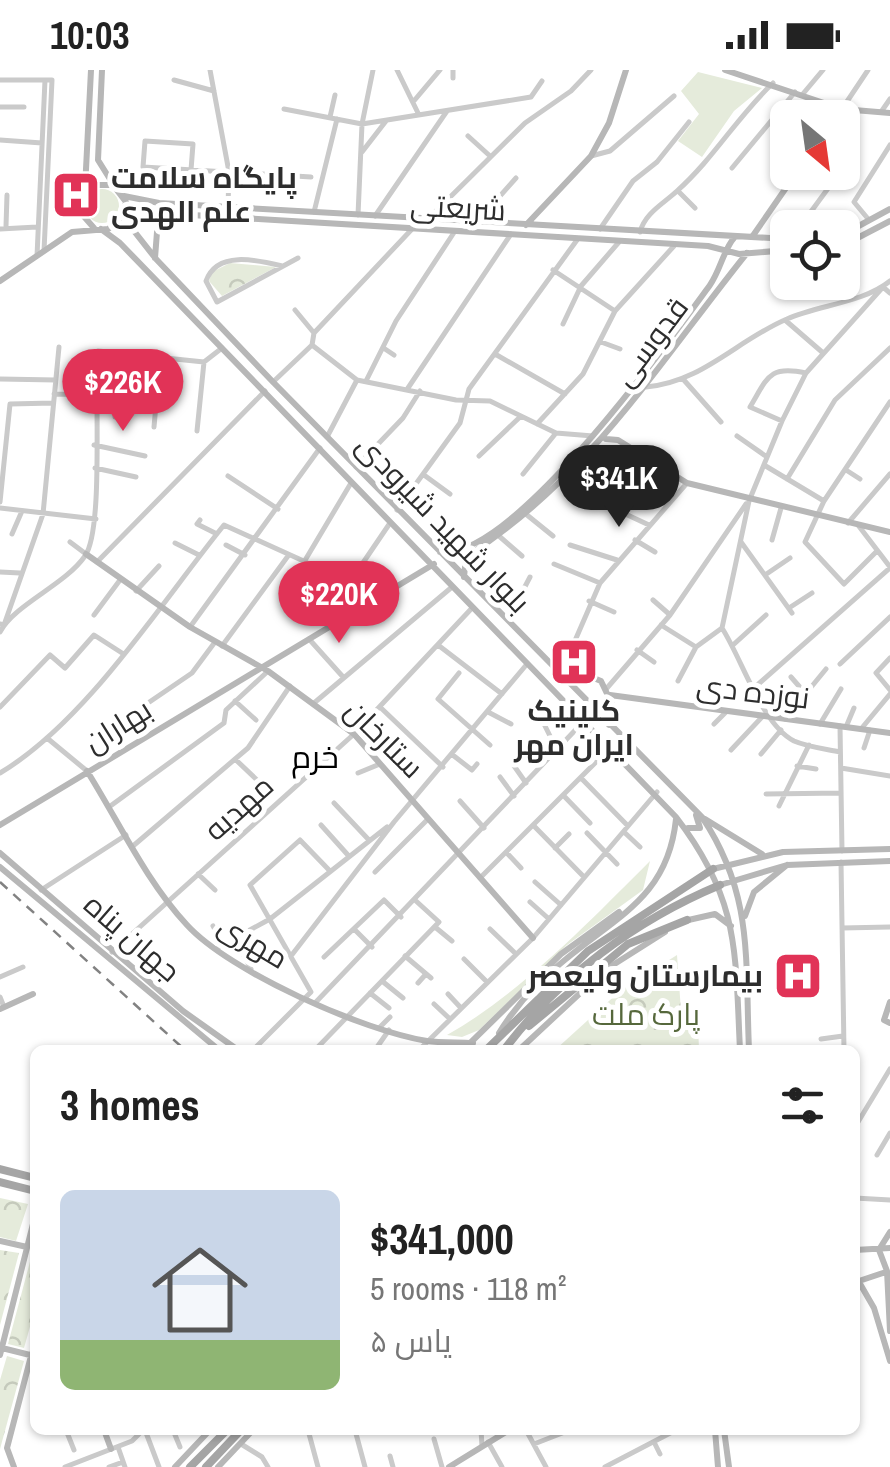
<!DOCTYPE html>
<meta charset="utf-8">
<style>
:root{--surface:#fff;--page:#f2f2f2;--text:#222;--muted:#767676;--accent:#e13357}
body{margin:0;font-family:"Archivo Narrow",Cairo,sans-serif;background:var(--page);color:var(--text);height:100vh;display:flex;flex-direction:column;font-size:38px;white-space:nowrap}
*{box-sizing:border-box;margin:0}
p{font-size:32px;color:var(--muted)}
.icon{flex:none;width:55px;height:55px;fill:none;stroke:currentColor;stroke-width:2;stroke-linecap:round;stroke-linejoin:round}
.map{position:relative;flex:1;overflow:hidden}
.details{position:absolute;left:30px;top:975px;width:830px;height:390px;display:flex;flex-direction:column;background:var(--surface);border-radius:15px;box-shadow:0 2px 8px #0004}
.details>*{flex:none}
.needle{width:65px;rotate:151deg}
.controls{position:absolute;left:770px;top:30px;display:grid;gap:20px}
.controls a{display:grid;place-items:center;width:90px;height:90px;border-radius:15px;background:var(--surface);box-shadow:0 2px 8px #0004;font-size:50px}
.price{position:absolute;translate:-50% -85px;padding:0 22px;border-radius:35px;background:var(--accent);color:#fff;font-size:32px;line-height:65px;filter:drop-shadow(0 2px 5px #0008)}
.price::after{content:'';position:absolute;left:50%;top:60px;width:30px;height:22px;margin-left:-15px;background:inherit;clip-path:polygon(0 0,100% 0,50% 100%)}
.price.on{background:#222;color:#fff}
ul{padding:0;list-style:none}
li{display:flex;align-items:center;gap:30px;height:250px;padding:0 30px}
li span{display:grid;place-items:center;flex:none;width:280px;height:200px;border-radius:15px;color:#555}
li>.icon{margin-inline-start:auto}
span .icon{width:120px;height:120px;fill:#fffc;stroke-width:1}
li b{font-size:42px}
h2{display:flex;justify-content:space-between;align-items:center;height:120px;padding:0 30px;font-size:42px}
.status{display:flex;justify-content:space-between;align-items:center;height:70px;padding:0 50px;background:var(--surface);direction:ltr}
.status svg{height:28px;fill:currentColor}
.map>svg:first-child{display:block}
.grass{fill:#e5ebdb}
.forest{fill:url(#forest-crowns)}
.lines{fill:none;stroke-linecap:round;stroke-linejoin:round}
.street{stroke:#cacaca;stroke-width:5}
.secondary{stroke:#b7b7b7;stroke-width:6}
.primary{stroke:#a5a5a5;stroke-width:8}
.rail{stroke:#828282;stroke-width:2.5;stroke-dasharray:10 8;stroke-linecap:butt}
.labels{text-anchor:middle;stroke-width:10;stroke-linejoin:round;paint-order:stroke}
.poi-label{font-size:30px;font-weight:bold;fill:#2d2d2d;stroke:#fff;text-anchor:start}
.street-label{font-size:30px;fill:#2d2d2d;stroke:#fff}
.park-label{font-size:30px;fill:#56683c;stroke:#fff}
.neighbourhood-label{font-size:32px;fill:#000;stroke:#fff}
</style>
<div class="status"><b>10:03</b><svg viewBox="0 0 49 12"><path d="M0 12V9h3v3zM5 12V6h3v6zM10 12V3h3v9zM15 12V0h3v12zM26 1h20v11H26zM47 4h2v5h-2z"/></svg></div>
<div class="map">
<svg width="890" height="1397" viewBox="0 0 890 1397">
<defs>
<pattern id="forest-crowns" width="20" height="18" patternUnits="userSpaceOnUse" patternTransform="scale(2.5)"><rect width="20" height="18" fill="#e5ebdb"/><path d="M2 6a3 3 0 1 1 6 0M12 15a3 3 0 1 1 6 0" fill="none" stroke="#c5cabc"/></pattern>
</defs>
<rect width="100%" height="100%" fill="#fff"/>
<path class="grass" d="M 698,2 L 762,18 L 734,41 L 702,87 L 678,71 L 699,44 L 681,21 Z
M85 136a17 17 0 1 1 34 0a17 17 0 1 1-34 0Z
M 650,791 L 643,820 L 567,875 L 479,960 L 462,967 L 447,965 C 519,925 592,849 650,791 Z"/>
<path class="forest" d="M 230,193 L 276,197 L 222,226 L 209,211 L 212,202 Z
M 677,885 L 682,955 L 698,953 L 699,980 L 555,980 L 620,921 Z
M 0,1128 L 28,1134 L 16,1171 L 0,1167 Z
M 35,1173 L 35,1239 L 24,1278 L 8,1274 Z
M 0,1180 L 19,1183 L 0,1255 Z
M 7,1286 L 24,1291 L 0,1379 L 0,1310 Z"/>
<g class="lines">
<path class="street" d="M 210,0 L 229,102 L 228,137
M 397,0 L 419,45
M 453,8 L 453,0
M 0,10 L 52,10 L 44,181
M 174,10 L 214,21
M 802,25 L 823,0
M 413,32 L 440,0
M 0,37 L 24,37
M 284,39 L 362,54 L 531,27 L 542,11
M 842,39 L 868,0
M 881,42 L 890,29
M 330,47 L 335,25
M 807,48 L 820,33
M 468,66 L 490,86
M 0,70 L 42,73
M 362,82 L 386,51
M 774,84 L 788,69
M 591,86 L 610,81 L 674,26
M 732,98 L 795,22
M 191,100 L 193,74 L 145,71 L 143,97 C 199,100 255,104 311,107
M 678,121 L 695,138
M 314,142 L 337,49
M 358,145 L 362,54 L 373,0
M 375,146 L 447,41
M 428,149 L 525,53 L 571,21 L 591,0
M 869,150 L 854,132 L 890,75
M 477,152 L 516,108
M 6,156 L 7,125
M 799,158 L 840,102
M 0,159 L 37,157
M 600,159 L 633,111 L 657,92 L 689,52
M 640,162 C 645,143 663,134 677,121 C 714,88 737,47 773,13
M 37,186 L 45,10
M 282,196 C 257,190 217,180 206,211 L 217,232 L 298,188
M 553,200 L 615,241
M 295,240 L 314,263
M 785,250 L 822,282
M 563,254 L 581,216 L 619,172
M 601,272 L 620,279
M 312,275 L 357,310 L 456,330 L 490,331 L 556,363 L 593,366
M 385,279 L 394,285
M 495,284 L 565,324
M 0,309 L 56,310
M 683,309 L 721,352
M 366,311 L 396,251 L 455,161
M 273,312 L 312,275 L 314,263 L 413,158
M 646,317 C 703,312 737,270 787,249 C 818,235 863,233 890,211
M 408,318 L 511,164
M 54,324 L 94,325
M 115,347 L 120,285
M 782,351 L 750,337 C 768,307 769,295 806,303
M 537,354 L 583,304 L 615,241 L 674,176
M 154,357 L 160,289
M 197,361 L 204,292
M 737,366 L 767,387
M 327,367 L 357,310
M 94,375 L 145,386
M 479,386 L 520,347
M 588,386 L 589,422
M 764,395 L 824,431
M 356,397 L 403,348 L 420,321
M 95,398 L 136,407
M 846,400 L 860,409
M 523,404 L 556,363
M 424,405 L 450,424
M 228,406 L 278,439
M 787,409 L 835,330 L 890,278
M 0,432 L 10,334 L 53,333
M 592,432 L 637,383
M 604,434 L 649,455
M 0,438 L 96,449
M 397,440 L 460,353 L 469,319 L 577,170
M 527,445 L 553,466
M 200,450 L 197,454 L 217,464
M 848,453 L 890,404
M 858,455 L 890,497
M 12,464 L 22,441
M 499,466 L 522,486
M 635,470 L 655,482
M 772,470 L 781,438
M 70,472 L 86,484
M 741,472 L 792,543
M 175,473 L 199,485
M 226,475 L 245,485
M 570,475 L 617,490
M 877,481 L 844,514 L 805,472 L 824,431 L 890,332
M 97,492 L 265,321
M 304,492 L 351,413
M 554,494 L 600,513
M 0,502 L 20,503
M 765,505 L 790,488
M 352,509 L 390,453
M 136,521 L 159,496
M 653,530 L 669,544
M 589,531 L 614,542
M 789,538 L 812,523
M 94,545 L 120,510
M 508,549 L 530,507
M 0,554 L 4,555 L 43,444 L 59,277
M 661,555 L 696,577
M 190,557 L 320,378
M 0,562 C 15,534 65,515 85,486 C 104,459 94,324 98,281 L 204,292 L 222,278
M 309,569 L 344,608
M 438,575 L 502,624
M 733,575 L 766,545
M 222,576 L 288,486
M 637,580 L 654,592
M 890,588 L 876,603 L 890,620
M 840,594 L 890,547
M 564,596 L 600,513 L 687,413
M 459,603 L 438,629 L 490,675
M 791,607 L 805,623
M 678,611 L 696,577 L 722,558
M 755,617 L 890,498
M 607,618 L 670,545 L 746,434
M 235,631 L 256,650
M 314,633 L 452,517
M 0,637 L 50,585 L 65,598 L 94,565 L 122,583
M 381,638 L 443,697
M 488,642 L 511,654
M 785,649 L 826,599
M 714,654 L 726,642
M 820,654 L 841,619
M 545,656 L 557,680
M 840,656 L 842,781
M 846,657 L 854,638
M 861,659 L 890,624
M 47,668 L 87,701
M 864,678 L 870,660
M 122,680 L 104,663 L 192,603 L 215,572
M 731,680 L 763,646
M 840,682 C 826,679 808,677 794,671 C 762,655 742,589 722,558 L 749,431 L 782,351 L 806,303 L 883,217 L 890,223
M 761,684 L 781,660
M 454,686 L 472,700 L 477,694
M 235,689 L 257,710
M 512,693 L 526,713
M 797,696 L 816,699
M 841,698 L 890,706
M 0,703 C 86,652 160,534 224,455 L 319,498
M 358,703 L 380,694
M 500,707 L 514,726
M 581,708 L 628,756
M 766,724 L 841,723
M 563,725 L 590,753
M 460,731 L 484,758
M 334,733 L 368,769
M 779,736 L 809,675
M 109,737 L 224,653 L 226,640 L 267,602
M 321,755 L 347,784
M 534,756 L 584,807
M 624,762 L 640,777
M 587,763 L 617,794
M 133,776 L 248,678 L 290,616
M 555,778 L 569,764
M 506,782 L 521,798
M 841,792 L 844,980
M 375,802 L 428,749
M 198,804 L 215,820
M 480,808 L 610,678
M 535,812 L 561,835
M 41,820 L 126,765
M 530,832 L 549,849
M 213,856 L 224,874
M 435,857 L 452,871
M 842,858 L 890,857
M 354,859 L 372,877
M 490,859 L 516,884
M 235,869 L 251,899
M 217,878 L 270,849 L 387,757
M 112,882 L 354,664 L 472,538
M 291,886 L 394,752 L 527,594
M 405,886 L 431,908
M 324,887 L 384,830 L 401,847
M 464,889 L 487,912
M 0,907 L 23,897
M 382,911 L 403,928
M 418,913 L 426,904
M 370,923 L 389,938
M 448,924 L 461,938
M 0,927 L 4,937
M 315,933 L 583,652
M 434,934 L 450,949
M 380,957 L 390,947
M 821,969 L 843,966
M 257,976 L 271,980
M 253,980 L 311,922 L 250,815 L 300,770 L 329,800
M 315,980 L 439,852 L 416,831
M 375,980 L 389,960
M 419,980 L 533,868 L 657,722
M 855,1057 L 890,999
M 877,1085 L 890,1063
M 855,1128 L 890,1130
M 31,1286 L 35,1272
M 66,1360 L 74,1380
M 145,1360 L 159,1397
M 173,1360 L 180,1377
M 308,1360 L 318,1397
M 355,1360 L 365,1397
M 481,1360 L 482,1376
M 526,1360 L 546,1397
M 434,1369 L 442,1397
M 488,1372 L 502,1397
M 654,1372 L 660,1384
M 241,1374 L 262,1387 L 268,1397
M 534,1374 L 570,1360
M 118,1377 L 125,1397
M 390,1386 L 393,1397
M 65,1397 L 132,1371 L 143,1360
M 109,1397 L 123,1392
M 605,1397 L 676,1360"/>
<path class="secondary" d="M 102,0 L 98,90 L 113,114
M 725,0 L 842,39 L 890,43
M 836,48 L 842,39
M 85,119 L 91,0
M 124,126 L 159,133 L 788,169
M 124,145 L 158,143 L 708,176 L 739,184 L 788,180
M 123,147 L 156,189 L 273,312 L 702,747 C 754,825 745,890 749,980
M 526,155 L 591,86 L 609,53 L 626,0
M 101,159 L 120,173 L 676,747 C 740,830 735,881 740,980
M 842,165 L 890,139
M 752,167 L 797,102
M 842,176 L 890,151
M 155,188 L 157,162 L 177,146
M 0,211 L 72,162 L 108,159 L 120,151 L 126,132 L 113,115 L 91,115 L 81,127 L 80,142 L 94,158
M 606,369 L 618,370 L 687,413 L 890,462
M 440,482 C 512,491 669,271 710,215 C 720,201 724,179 734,168
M 86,484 L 190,557 L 268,601 L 354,664 L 533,868
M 464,507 L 466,487 C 590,407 657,295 747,183
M 557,602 L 564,596 L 601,611 L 612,634 L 609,655
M 610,625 L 890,663
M 87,701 C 119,752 146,811 187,855 C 230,902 364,961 427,971 C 441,973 458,972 473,973
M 705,749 L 762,784
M 0,755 L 434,494
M 688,758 L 700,758 L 696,745
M 0,783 L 183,941 L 238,980
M 0,797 L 219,980
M 713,799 L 783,782 L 890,779
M 720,815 L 787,795 L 890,791
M 745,846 L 754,822 L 787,795
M 684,851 L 715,844 L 731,856
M 890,932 L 884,950 L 890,953
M 0,939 L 33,924
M 499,963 C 517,934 539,910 566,889 C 619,845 668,826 676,749
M 463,980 L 561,884 L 619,842
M 519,980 L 605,900 L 665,862
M 0,1171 L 27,1177
M 880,1178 L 890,1162
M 855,1180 L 890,1178
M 879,1180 L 887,1201 L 890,1261
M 856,1212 L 886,1202
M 859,1212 L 874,1238 L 890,1291
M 2,1278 L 34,1286
M 0,1285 L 35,1146
M 104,1360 L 111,1379
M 715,1360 L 718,1397
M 724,1360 L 729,1397
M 14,1397 L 7,1378 L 31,1286
M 175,1397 L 210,1360
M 218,1397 L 253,1360
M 449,1397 L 509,1360"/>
<path class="primary" d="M 529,956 L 628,874 L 687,850
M 486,980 L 588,881 L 713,799
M 504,980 C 559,907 636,850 720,815
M 0,1099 L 35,1108
M 0,1112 L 35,1121
M 190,1397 L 227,1360
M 206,1397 L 241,1360"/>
<path class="rail" d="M 0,812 L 185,980"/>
</g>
<defs>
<g id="hospital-square" transform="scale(2.5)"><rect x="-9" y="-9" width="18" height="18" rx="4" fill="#e13357" stroke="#fff"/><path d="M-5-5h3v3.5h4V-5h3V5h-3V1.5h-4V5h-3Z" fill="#fff"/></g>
</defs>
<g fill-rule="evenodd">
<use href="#hospital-square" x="76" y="125"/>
<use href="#hospital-square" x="574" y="592"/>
<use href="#hospital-square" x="798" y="906"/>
</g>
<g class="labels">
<g class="poi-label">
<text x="111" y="118">پایگاه سلامت<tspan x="111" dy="34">علم الهدی</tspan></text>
<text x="574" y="651" text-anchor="middle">کلینیک<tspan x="574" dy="34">ایران مهر</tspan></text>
<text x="763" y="916" text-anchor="end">بیمارستان ولیعصر</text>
</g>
<g class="street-label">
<text transform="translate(458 138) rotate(3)" y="10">شریعتی</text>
<text transform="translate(651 272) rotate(-53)" y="10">قدوسی</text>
<text transform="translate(443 454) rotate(46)" y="10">بلوار شهید شیرودی</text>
<text transform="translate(753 622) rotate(7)" y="10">نوزده دی</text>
<text transform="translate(118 656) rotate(-32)" y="10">بهاران</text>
<text transform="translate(384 669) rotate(45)" y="10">ستارخان</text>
<text transform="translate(239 738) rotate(-42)" y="10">مهدیه</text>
<text transform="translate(132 868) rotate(41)" y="10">جهان پناه</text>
<text transform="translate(253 872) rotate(31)" y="10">مهری</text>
</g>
<g class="park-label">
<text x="646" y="955">پارک ملت</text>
</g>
<g class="neighbourhood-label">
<text x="315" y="698">خرم</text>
</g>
</g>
</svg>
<div class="controls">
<a><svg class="needle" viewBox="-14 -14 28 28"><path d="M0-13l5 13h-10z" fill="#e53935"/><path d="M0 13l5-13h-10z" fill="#767676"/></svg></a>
<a><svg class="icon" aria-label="locate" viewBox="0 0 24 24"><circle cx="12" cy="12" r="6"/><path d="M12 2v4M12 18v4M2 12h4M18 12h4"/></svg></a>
</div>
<b class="price" style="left:123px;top:364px">$226K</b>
<b class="price on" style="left:619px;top:460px">$341K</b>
<b class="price" style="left:339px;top:576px">$220K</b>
<section class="details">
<h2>3 homes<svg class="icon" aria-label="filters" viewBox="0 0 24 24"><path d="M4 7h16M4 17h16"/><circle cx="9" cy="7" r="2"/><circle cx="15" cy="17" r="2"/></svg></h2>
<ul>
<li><span style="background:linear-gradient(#c9d6e8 75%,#8fb573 0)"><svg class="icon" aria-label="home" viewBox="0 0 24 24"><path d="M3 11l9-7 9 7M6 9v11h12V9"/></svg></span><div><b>$341,000</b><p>5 rooms · 118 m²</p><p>یاس ۵</p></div></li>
</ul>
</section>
</div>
